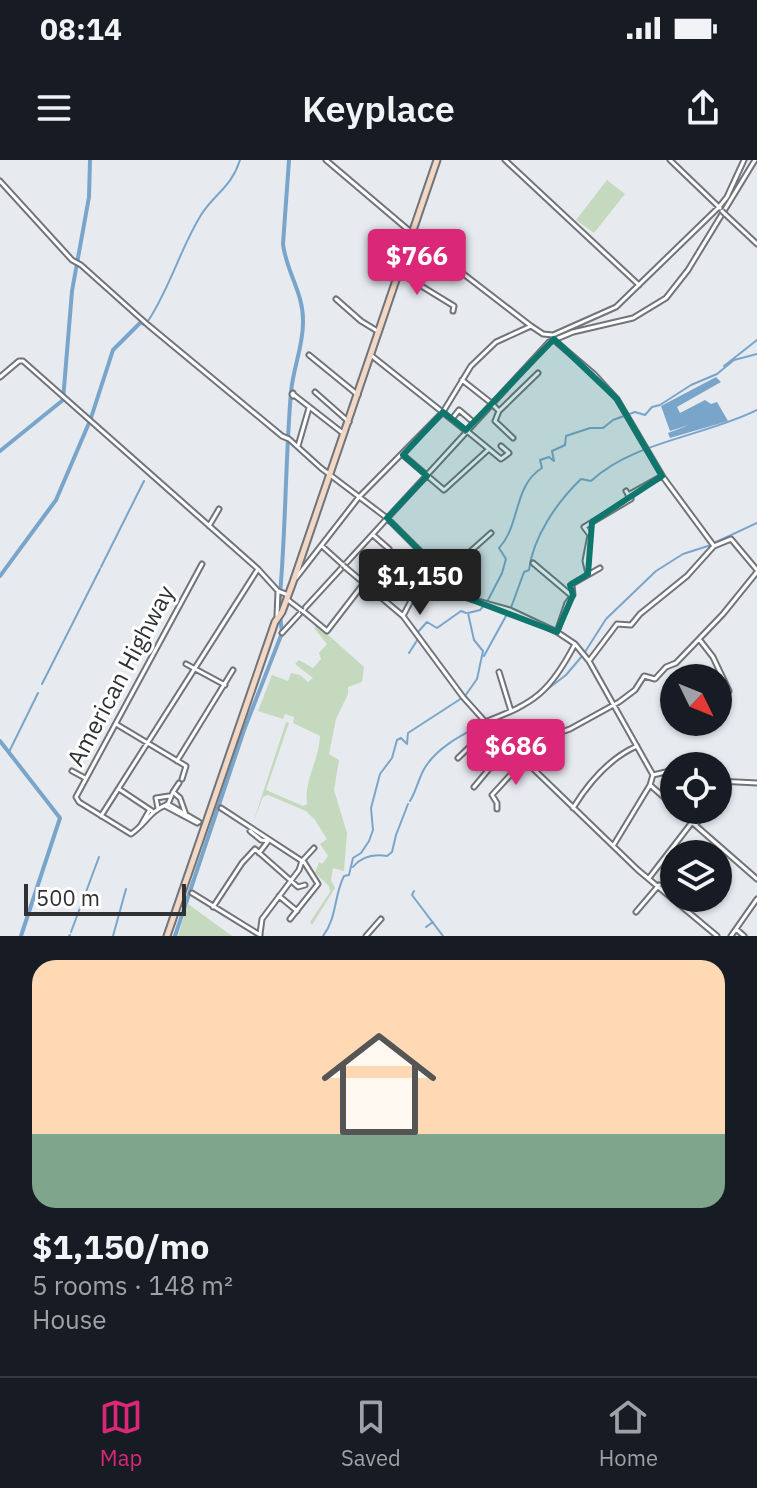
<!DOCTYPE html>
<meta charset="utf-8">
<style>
:root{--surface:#171b24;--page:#242831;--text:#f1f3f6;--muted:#9ea1a6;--line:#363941;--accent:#db2777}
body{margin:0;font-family:"IBM Plex Sans",sans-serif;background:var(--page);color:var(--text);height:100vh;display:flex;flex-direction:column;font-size:30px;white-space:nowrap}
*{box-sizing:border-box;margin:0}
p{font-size:26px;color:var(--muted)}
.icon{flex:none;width:44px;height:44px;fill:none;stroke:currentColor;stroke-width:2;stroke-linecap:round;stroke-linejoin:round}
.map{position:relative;height:776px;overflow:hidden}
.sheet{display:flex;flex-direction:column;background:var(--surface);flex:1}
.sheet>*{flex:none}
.needle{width:52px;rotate:133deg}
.controls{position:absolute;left:660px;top:504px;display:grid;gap:16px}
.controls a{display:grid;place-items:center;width:72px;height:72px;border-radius:50%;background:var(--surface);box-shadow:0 2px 6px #0004;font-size:40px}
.scale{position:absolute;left:24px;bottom:20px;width:162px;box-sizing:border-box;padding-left:8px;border:4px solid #2f3133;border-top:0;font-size:22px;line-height:28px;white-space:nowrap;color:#2f3133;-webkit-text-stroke:6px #fff;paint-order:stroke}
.price{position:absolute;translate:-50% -68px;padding:0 18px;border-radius:8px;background:var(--accent);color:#fff;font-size:26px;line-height:52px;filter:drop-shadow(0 2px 4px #0008)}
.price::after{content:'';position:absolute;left:50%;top:48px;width:24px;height:18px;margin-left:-12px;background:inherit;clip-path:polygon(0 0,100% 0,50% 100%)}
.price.selected{background:#222;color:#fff}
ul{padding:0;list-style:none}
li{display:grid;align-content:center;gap:16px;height:424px;padding:0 32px}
li span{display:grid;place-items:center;height:248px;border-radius:24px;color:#555}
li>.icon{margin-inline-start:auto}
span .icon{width:144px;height:144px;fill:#fffc;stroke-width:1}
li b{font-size:34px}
.status{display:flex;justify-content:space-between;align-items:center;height:56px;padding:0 40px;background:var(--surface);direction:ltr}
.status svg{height:22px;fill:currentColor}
header{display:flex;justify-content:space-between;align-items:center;height:104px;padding:0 32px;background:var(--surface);font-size:36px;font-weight:600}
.tab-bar{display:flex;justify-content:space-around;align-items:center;height:112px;border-top:2px solid var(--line);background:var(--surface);font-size:22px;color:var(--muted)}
.tab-bar a{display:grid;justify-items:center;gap:4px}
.tab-bar .selected{color:var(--accent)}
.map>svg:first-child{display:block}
.green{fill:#c4d9bd}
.water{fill:#7aa5ca}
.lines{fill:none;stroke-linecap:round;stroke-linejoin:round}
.stream{stroke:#7aa5ca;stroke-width:2}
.canal{stroke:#7aa5ca;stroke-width:4}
.street-casing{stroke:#717479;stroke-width:7}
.secondary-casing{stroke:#717479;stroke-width:9}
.street{stroke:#fff;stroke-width:3}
.secondary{stroke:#f1d7c4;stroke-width:5}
.street-bridge-casing{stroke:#717479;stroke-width:7;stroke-linecap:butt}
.street-bridge{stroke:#fff;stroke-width:3}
.marked{fill:#0f766e;fill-opacity:0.2;stroke:#0f766e;stroke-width:6;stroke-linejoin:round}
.labels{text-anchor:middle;stroke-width:6;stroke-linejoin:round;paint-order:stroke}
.street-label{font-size:24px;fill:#2f3133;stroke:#fff}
</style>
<div class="status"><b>08:14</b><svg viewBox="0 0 49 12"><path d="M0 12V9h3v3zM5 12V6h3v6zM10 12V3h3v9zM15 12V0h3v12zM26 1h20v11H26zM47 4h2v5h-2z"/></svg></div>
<header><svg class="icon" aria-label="menu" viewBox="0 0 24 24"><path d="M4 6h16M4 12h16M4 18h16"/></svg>Keyplace<svg class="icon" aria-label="share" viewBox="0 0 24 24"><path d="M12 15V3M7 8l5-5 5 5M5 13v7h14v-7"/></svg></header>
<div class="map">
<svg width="757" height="776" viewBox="0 0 757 776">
<rect width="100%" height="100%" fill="#e7ebf0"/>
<path class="green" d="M 607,20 L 625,34 L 594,73 L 576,60 Z
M 317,465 L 364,507 L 362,522 L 348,527 L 348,534 L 336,559 L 329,594 L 339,600 L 334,630 L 347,673 L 344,711 L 333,708 L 331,720 L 335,728 L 312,765 L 310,762 L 330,732 L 329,726 L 315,713 L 319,702 L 322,704 L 328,696 L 320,684 L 327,679 L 315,660 L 306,651 L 268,635 L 263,637 L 253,663 L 286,562 L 289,563 L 266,630 L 303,646 L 307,644 C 304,620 319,600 320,576 L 293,563 L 294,557 L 285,554 L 283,559 L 258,551 L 272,515 L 288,521 L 291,513 L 300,515 L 308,522 L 313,518 L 295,504 L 299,500 L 313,508 L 321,499 L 319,493 L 327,484 L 314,468 Z
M 188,744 L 232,776 L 178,776 Z"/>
<path class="water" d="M 716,217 L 721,222 L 677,247 L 680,253 L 705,240 L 711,244 L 717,242 L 728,261 L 670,278 L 668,273 L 689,265 L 670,271 L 661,246 Z"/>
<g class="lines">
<path class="stream" d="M 148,161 C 170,128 180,89 201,55 C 215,33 231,28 240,0
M 724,206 L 757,180
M 714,383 L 757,363
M 101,407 L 144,321
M 487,442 L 502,413 L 506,399 L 499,388 C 521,364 513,326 542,308 L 540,300 L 549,297 L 554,301 L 552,291 L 565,285 L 566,276 L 590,268 L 603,268 L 613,260 L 635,252 L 645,255 L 652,247 L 660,245 L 691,225 L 717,214 L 734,200 L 757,194
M 418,472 L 427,462 L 437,468 L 461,451 L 466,453
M 585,492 L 606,459 L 656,411 L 683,394 L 711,385
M 409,493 L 418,479
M 484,496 L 512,445 L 524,412 L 529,410 C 533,377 557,342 581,319 L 591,321 C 634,281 706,276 757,250
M 42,524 L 100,409
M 532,541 L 566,515 L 583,495
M 508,554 L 527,544
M 9,592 L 38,533
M 410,641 C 416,631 418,621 423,611 C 435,588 462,575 483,564
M 353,707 C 361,697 374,694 387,696 L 392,692 L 396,675 L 408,644
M 414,731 L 412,735 L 443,776
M 426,767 L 433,762
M 71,772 L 99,697
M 69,776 L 70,775
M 113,776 L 126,729
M 323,776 C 337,758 334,735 344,716 L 349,715 L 353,698 L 361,693 L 369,681 L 373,670 L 371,648 L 380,614 L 392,598 L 397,580 L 401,578 L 407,584 L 408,573 L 465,536 L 477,519 L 483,491 L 474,480 L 468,453 L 480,450 L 485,444"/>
<path class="canal" d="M 90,261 L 113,190 L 141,162 L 144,164
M 0,291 L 63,240 L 72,131 L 89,37 L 90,0
M 0,416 L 56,340 L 89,263
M 0,581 L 60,658 L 21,776
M 175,776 L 244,570 L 282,473 L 279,446 C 286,375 285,303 291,232 C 293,208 304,184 303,160 C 303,132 286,111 283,84 L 289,0"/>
<g class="street-casing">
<path id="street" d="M 326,0 L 412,73
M 505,0 L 639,125
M 670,0 L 720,48
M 0,21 L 72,100 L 81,105 L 148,165 L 282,276 L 289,279 L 321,308 L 387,358 L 467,438 L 510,450 L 557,472 L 575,484 L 589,501 L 653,615 L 674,610
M 725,54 L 757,84
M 413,75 L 531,166
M 400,113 L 454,146 L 453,151
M 336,139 L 361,161 L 379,172
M 554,180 L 595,215 L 617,239 L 663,317 L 714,386 L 731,379 L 757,410
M 309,195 L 358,235
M 372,196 L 465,270
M 0,217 L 19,201 L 23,201 L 258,409 L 278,431 L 288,435
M 462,220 L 490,242
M 315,232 L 349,262
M 292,234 L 293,233 L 294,235 L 293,236 Z
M 294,235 L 344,274
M 492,244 L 499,251 L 538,213
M 499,251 L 495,261 L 513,278
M 452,259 L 459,250 L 472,261
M 467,271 L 501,299 L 509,293 L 501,286
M 298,286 L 309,248
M 403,295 L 444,330 L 489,289
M 628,335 L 662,316
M 209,366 L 219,349
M 373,375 L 389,389
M 322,386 L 343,405
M 533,403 L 572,436
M 345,407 L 403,456 L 463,537 L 490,567 L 638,710 L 717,776
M 588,414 L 585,401 L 590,375 L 584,367 L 631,339 L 626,331
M 444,415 L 491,373
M 296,418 L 359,337 L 443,252 L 471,206 L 496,182 L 531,166 L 543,174 L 553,175 L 616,147 L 719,47 L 727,37 L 744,0
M 288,440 L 301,450
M 303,451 L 327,471 L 364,423
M 277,456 L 278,431
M 403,456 L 414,435 L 438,410
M 557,472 L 567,443 L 573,435 L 572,424 L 600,408
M 282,473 L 549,182 L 573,172 L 633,158 L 666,138 L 688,110 L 755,0
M 699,479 L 713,497 L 729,531
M 589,501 L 617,464 L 631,465 L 640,454 L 687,416 L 714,386
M 186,504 L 225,525
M 499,512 L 511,551
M 485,562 C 535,543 550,532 575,484
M 116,564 L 186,606 L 182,619
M 458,598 L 490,567
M 177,601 L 233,510
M 529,606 L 547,577 L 570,569 L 619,542 L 635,530 L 644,516 L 655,519 L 666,507 L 676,503 L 723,454 L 757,412
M 72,611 L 85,618
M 653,615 L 650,625 L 674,646
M 718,621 L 757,623
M 474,627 L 509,585
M 119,629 L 152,651
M 173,632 L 179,623
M 718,633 L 724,622
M 168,644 L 173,632 L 180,638 L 186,655
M 165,646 L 197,663
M 158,648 L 156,638 L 169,636
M 221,648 L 302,701 L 299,710 L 262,759 L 260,774
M 573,648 C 589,622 610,598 637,586
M 497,649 L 497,643 L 492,635 L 524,600
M 678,650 L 757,719
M 101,656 L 258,409
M 199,662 L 168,644 C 148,652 148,662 131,674 L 79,642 L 76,637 L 202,404
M 697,663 L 707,650
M 141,665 L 149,651
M 250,671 L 261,680 L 268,681
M 613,686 L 650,625
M 259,693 L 269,680
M 302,701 L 314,688
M 649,718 L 693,661
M 192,733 L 260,775
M 279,736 L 297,751
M 213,747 L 242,703 L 255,689 L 298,727 L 305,725
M 636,752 L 659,725
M 290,759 L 318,724 L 304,702
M 736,769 L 744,776
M 366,776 L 381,759
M 731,776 L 757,739"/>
</g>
<g class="secondary-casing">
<path id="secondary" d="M 167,776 L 275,462 L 282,452 L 293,422 L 437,0"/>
</g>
<use href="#street" class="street"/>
<use href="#secondary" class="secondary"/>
<g class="street-bridge-casing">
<path id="street-bridge" d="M 722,51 L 725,54
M 554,179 L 554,180
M 490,242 L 492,244
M 465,270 L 467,271
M 343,405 L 345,407
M 301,450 L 303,451"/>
</g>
<use href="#street-bridge" class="street-bridge"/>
</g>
<path class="marked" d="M 554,179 L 617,239 L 662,316 L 592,362 L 588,414 L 570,425 L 573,435 L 557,472 L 467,438 L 387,358 L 427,316 L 403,295 L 443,252 L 466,270 Z"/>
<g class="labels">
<g class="street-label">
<text transform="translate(121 516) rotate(-62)" y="8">American Highway</text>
</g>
</g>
</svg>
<div class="controls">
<a><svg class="needle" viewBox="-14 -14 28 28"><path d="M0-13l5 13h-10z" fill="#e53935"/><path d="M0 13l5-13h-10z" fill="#9ea1a6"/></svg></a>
<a><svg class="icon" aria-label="locate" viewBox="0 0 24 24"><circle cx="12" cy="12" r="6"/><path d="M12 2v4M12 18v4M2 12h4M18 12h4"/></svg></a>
<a><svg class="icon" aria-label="layers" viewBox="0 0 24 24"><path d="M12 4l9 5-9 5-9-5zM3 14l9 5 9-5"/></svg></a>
</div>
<div class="scale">500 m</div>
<b class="price" style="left:417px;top:137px">$766</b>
<b class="price selected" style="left:420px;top:457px">$1,150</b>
<b class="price" style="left:516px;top:627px">$686</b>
</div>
<section class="sheet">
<ul>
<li><span style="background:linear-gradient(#ffd9b3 70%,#7fa58c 0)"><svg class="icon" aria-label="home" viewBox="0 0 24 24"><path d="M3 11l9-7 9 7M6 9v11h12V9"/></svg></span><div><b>$1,150/mo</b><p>5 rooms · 148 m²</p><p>House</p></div></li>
</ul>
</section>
<nav class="tab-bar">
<a class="selected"><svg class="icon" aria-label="map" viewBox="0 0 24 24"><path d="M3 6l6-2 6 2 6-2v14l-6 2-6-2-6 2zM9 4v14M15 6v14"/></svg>Map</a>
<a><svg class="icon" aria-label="saved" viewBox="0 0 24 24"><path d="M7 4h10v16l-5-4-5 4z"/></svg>Saved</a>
<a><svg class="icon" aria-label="home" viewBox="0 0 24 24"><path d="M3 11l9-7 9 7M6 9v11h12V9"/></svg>Home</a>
</nav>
